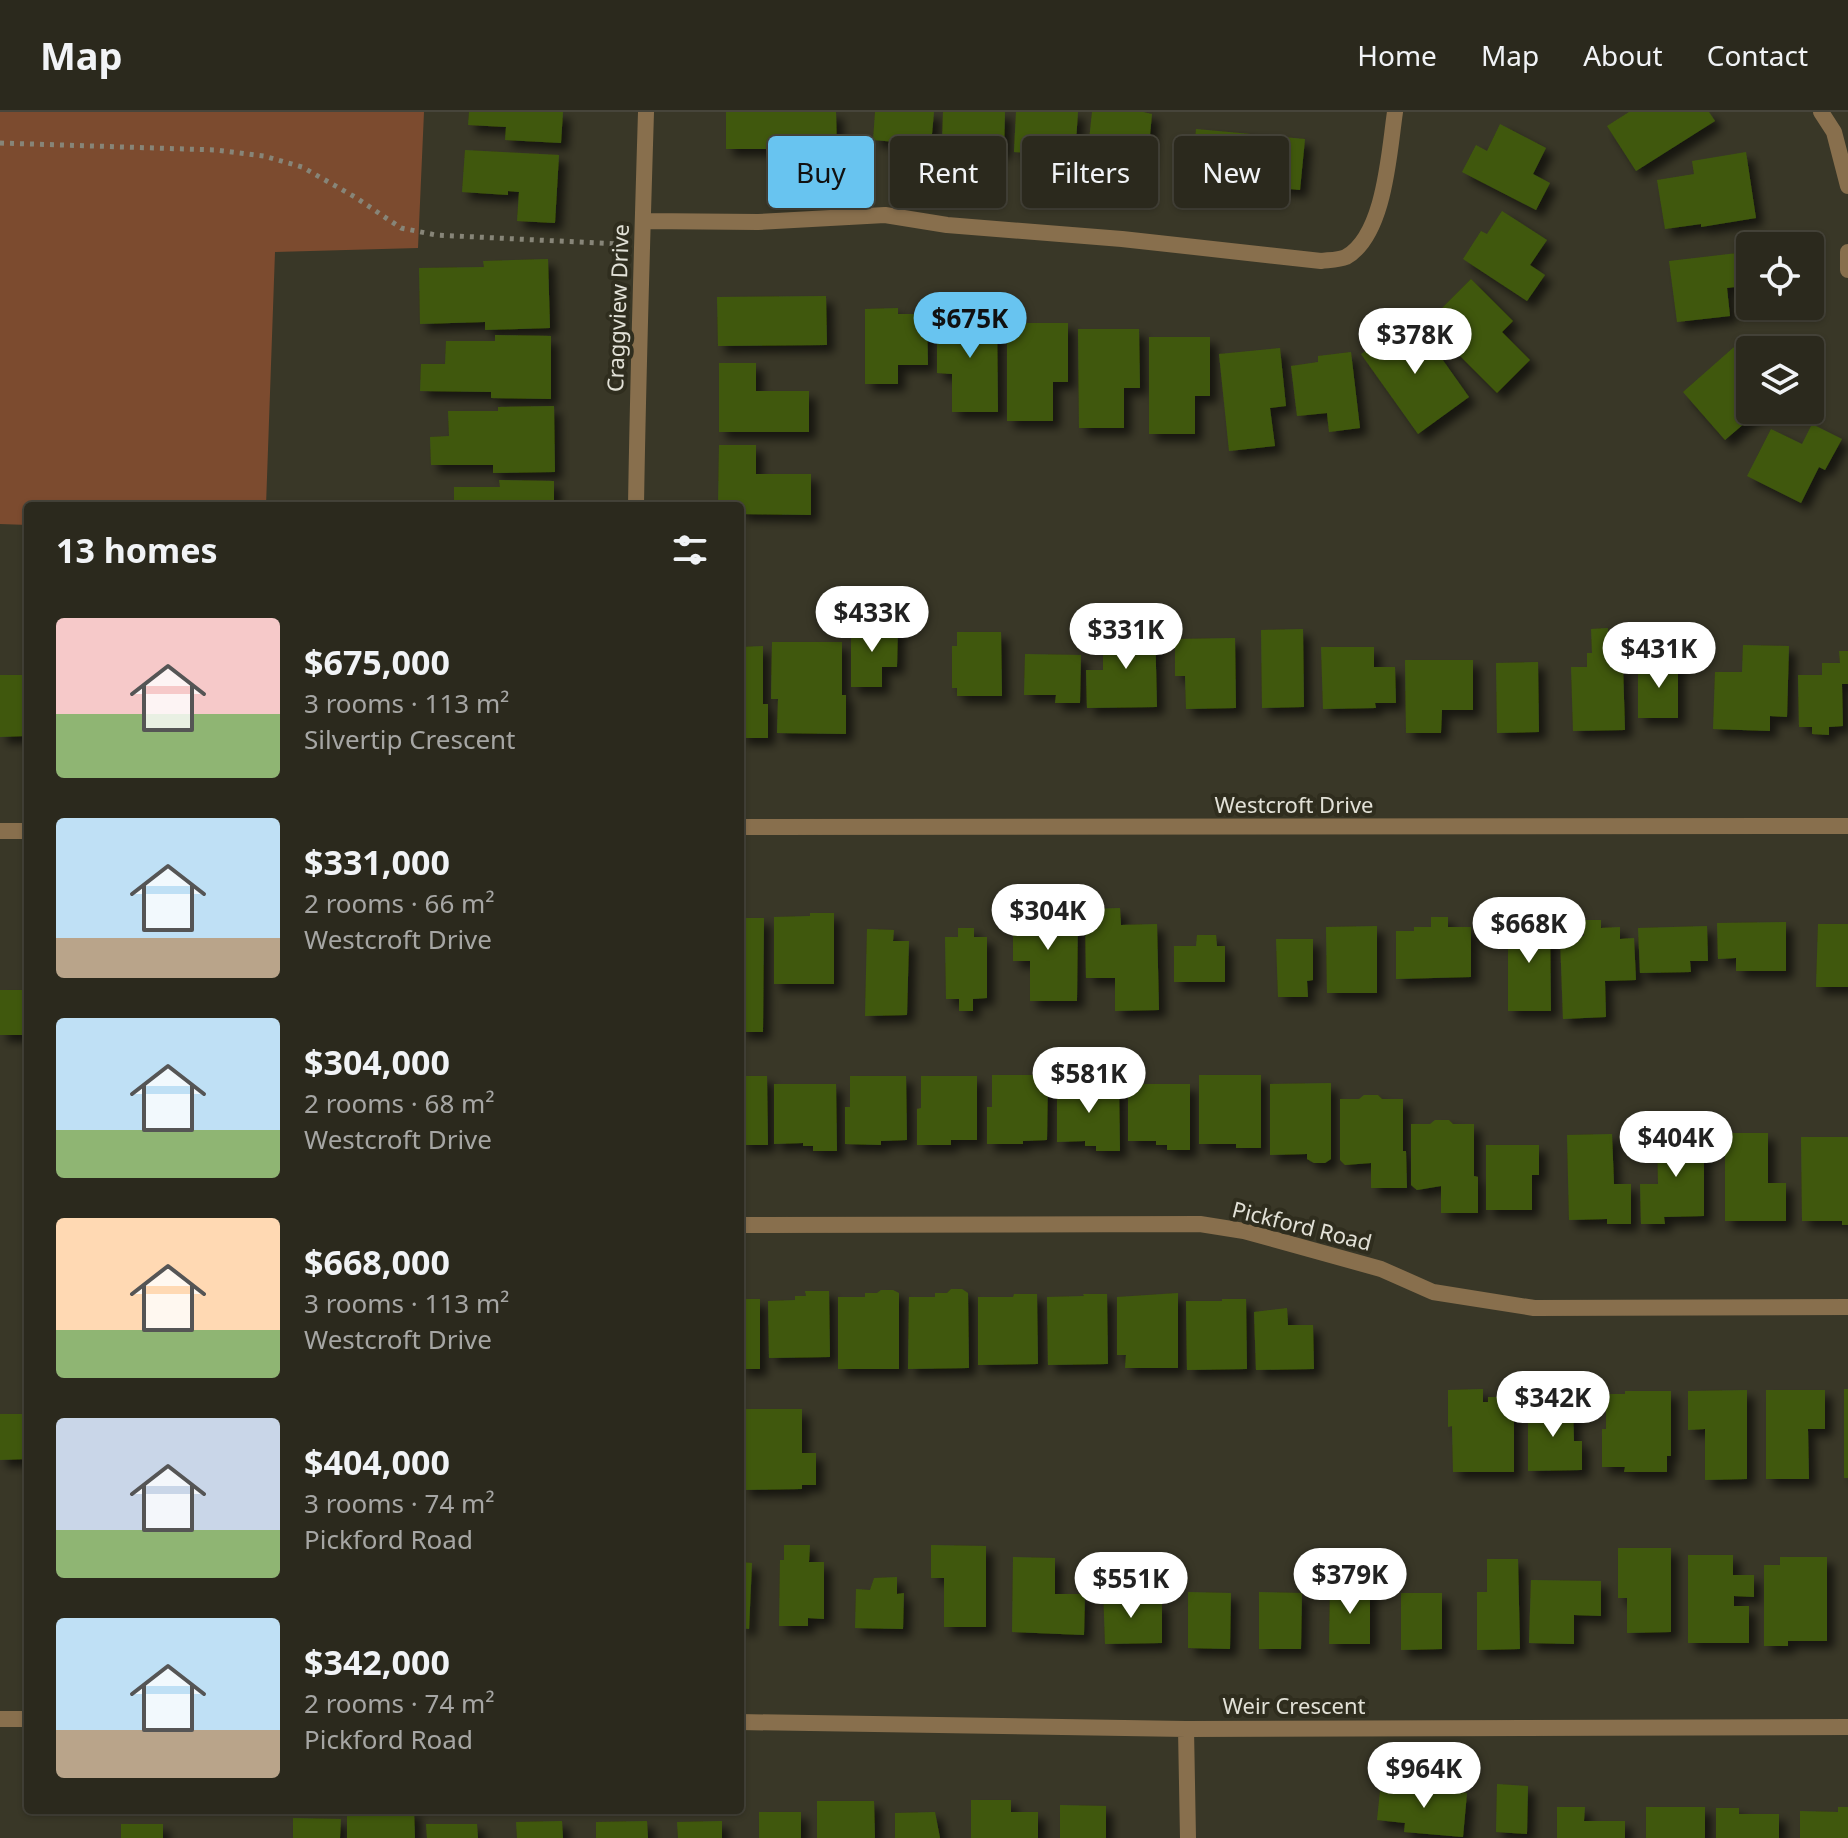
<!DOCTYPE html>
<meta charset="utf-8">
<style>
:root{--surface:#2b291d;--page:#333126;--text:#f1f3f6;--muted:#a6a6a4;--line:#47453b;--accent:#68c4f0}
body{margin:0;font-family:"Noto Sans",sans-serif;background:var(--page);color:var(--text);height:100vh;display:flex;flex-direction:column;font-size:30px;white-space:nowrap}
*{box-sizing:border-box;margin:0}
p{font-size:26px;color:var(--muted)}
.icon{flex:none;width:44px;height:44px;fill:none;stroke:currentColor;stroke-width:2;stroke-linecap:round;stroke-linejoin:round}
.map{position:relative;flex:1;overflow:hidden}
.details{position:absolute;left:24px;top:390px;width:720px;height:1312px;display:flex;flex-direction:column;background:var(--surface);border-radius:8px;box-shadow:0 2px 6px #0004,0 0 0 2px var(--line)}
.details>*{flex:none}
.top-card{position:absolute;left:768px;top:24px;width:760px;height:72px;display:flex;gap:16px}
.fabs{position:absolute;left:1736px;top:120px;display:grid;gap:16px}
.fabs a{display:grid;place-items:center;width:88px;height:88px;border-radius:8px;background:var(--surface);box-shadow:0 2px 6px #0004,0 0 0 2px var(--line);font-size:40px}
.price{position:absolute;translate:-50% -68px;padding:0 18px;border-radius:28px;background:#fff;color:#222;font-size:26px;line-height:52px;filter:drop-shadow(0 2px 4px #0008)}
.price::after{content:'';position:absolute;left:50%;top:48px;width:24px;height:18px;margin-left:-12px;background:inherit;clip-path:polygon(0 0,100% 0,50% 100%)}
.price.current{background:var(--accent);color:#111}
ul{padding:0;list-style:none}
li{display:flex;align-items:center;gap:24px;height:200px;padding:0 32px}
li span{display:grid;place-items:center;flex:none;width:224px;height:160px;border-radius:8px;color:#555}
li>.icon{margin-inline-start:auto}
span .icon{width:96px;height:96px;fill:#fffc;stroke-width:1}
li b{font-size:34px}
h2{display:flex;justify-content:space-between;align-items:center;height:96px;padding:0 32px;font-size:34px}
.tag{padding:0 28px;border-radius:8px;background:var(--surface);box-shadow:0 2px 6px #0004,0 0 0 2px var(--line);font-size:28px;line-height:72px}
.tag.current{background:var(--accent);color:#111}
header{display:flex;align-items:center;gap:48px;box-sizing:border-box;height:112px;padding:0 40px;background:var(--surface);border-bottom:2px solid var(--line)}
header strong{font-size:38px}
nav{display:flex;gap:44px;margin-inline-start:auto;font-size:28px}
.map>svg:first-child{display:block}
.green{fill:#7c4b2f}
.building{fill:#3f590c;filter:url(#shadow)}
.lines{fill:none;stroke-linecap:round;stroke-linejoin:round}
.path{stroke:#878578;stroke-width:5;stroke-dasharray:4 6;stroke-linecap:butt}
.minor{stroke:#886f4d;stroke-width:16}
.labels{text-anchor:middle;stroke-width:8;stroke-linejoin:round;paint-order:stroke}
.street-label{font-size:22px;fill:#e2e1d7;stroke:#2f2d1e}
</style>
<header>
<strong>Map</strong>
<nav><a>Home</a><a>Map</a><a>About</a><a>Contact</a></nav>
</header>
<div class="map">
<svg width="1848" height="1726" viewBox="0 0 1848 1726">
<defs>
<filter id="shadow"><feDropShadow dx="7" dy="7" stdDeviation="4" flood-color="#0009"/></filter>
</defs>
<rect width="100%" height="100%" fill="#393727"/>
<path class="green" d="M 0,0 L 424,0 L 418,136 L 275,140 L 266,394 L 28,394 L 28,413 L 0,412 Z"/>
<path class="building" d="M 469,0 L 563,0 L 561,31 L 505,28 L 506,15 L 468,13 Z
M 726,0 L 836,0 L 837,37 L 726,37 Z
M 875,0 L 934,0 L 931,33 L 873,28 Z
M 943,0 L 1005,0 L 1004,40 L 970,39 L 970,33 L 942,32 Z
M 1016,0 L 1078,0 L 1075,44 L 1014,40 Z
M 1092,0 L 1143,0 L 1152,2 L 1147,55 L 1087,48 Z
M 1629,0 L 1709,0 L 1715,9 L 1636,59 L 1607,14 Z
M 1500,12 L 1546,36 L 1533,62 L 1550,71 L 1536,98 L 1462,60 L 1476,33 L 1487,39 Z
M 1196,17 L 1305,27 L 1300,78 L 1191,67 Z
M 465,38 L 559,43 L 555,111 L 517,109 L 519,80 L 508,79 L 508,83 L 462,80 Z
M 1746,40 L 1756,106 L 1701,115 L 1701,112 L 1665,117 L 1657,68 L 1694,62 L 1692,49 Z
M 1502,99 L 1547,128 L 1530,153 L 1545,163 L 1527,189 L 1463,147 L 1481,119 L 1487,122 Z
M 1746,140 L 1750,173 L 1727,176 L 1730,204 L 1677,210 L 1669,149 Z
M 548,147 L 550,216 L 485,218 L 485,210 L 420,212 L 419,156 L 484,155 L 483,149 Z
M 1471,167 L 1513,209 L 1502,220 L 1530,248 L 1497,281 L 1427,211 Z
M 826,184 L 827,233 L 718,234 L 717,185 Z
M 898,196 L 898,202 L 927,202 L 928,253 L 898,253 L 898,272 L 865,272 L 865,197 Z
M 937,203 L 997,203 L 998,300 L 952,300 L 952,262 L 937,261 Z
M 1413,206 L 1469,285 L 1418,322 L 1361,242 Z
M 1007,211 L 1068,211 L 1068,270 L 1053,270 L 1053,309 L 1007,309 Z
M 1078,217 L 1139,217 L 1140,276 L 1124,276 L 1124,316 L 1079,316 Z
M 495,223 L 551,224 L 551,287 L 491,286 L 491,280 L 420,279 L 421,252 L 445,252 L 446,229 L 495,229 Z
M 1149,225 L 1210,225 L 1210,284 L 1195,284 L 1195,322 L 1149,322 Z
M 1742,228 L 1750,237 L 1750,265 L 1745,269 L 1750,275 L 1750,298 L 1760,298 L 1725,328 L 1683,280 Z
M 1280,236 L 1286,294 L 1270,296 L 1275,334 L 1229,339 L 1219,242 Z
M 1351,240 L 1360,316 L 1329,320 L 1327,301 L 1297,304 L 1291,254 L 1318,250 L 1318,244 Z
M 719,251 L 756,251 L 756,279 L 809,279 L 809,320 L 719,320 Z
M 554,294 L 555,360 L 493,361 L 493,353 L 431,353 L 430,325 L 449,324 L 448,299 L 498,299 L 498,295 Z
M 1812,312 L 1842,327 L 1825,358 L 1819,355 L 1801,391 L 1747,364 L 1771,317 L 1802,332 Z
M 719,333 L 756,333 L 756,362 L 811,362 L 811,403 L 740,402 L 740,394 L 718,394 Z
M 499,368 L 554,369 L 554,394 L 454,394 L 454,375 L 500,375 Z
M 851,513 L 898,514 L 897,555 L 882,555 L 882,575 L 851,575 Z
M 1113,513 L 1155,513 L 1157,595 L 1087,596 L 1086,558 L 1103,558 L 1103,529 L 1114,529 Z
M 1608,516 L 1609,554 L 1623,553 L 1625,618 L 1573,619 L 1571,555 L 1587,555 L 1587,541 L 1592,541 L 1591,517 Z
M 1303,517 L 1304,595 L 1262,596 L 1261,518 Z
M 957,520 L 1001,520 L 1002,584 L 957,584 L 957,576 L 952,576 L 952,534 L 957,534 Z
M 1235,526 L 1236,596 L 1186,597 L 1185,564 L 1175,564 L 1175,527 Z
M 772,530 L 842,530 L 842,583 L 846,583 L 846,622 L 777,621 L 778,587 L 771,587 Z
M 1743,533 L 1789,534 L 1787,605 L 1770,604 L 1770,619 L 1713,617 L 1715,560 L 1742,560 Z
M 763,534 L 763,592 L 768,592 L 768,626 L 740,626 L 740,535 Z
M 1321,535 L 1374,535 L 1374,555 L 1395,555 L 1396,591 L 1375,591 L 1376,596 L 1323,597 Z
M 1839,539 L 1848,539 L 1848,572 L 1842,572 L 1843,614 L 1829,615 L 1829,623 L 1812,622 L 1812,615 L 1799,615 L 1798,563 L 1822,563 L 1822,551 L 1840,551 Z
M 1025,542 L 1081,543 L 1080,591 L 1055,591 L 1056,583 L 1024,583 Z
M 1658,545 L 1678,545 L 1678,606 L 1638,606 L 1638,558 L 1658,558 Z
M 1405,548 L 1473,548 L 1473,598 L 1442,598 L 1441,621 L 1406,621 Z
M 1538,550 L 1539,620 L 1497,621 L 1496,551 Z
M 0,563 L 26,563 L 26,624 L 0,625 Z
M 1120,796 L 1121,813 L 1157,812 L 1159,898 L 1115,899 L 1115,866 L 1086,866 L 1085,797 Z
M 1013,797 L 1078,797 L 1077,889 L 1030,889 L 1030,849 L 1013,849 Z
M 810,801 L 834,801 L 834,872 L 774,872 L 774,805 L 810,804 Z
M 1431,805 L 1448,805 L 1448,815 L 1471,815 L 1471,865 L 1396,867 L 1396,819 L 1414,819 L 1414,815 L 1431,815 Z
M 740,806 L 764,806 L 763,920 L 740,920 Z
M 1508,807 L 1550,807 L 1551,899 L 1508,899 Z
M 1584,808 L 1601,808 L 1601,816 L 1620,815 L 1620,827 L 1634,826 L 1636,868 L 1605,869 L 1606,905 L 1563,907 L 1560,825 L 1584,824 Z
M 1786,810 L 1786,859 L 1736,859 L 1736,846 L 1718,847 L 1717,811 Z
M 1818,812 L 1848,812 L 1848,875 L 1816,875 Z
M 1377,814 L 1377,881 L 1327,881 L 1326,815 Z
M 1707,814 L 1708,849 L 1690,849 L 1691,860 L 1640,861 L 1638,816 Z
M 958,816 L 974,816 L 974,825 L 987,825 L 987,886 L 973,887 L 973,899 L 959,899 L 959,887 L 946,887 L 945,825 L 958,825 Z
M 867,817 L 894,818 L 893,829 L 909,829 L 907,903 L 865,904 Z
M 1197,823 L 1216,823 L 1217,834 L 1225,834 L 1225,870 L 1174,870 L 1174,834 L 1196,834 Z
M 1276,827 L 1313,827 L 1313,868 L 1307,869 L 1308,885 L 1278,885 Z
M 0,878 L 28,878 L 28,923 L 0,923 Z
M 992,963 L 1048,963 L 1047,1028 L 1023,1029 L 1023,1032 L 987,1032 L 987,995 L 992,995 Z
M 1199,963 L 1261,963 L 1261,1036 L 1236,1036 L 1236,1032 L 1199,1032 Z
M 740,964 L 767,964 L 768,1033 L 740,1033 Z
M 850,964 L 906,964 L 907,1028 L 881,1029 L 881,1033 L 845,1032 L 845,995 L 850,995 Z
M 921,964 L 977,964 L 977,1028 L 951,1028 L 951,1033 L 917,1033 L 917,997 L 921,996 Z
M 1331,971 L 1331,1047 L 1325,1051 L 1314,1051 L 1307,1047 L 1307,1042 L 1270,1043 L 1270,972 Z
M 774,972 L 836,972 L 837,1039 L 813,1039 L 813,1034 L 803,1034 L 803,1031 L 774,1032 Z
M 1057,972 L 1119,972 L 1120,1039 L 1096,1039 L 1096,1034 L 1085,1034 L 1085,1029 L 1057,1030 Z
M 1128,972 L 1190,972 L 1190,1038 L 1167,1038 L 1167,1033 L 1156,1033 L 1156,1029 L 1128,1029 Z
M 1364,983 L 1378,983 L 1382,987 L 1403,987 L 1403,1039 L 1406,1039 L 1407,1076 L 1371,1076 L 1371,1051 L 1345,1053 L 1340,1048 L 1340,987 L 1359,987 Z
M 1435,1008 L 1449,1008 L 1453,1012 L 1474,1012 L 1474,1064 L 1478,1065 L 1478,1101 L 1441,1101 L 1441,1074 L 1417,1078 L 1411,1073 L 1411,1012 L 1430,1012 Z
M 1657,1020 L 1704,1020 L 1704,1104 L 1664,1105 L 1665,1112 L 1641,1112 L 1640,1072 L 1658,1072 Z
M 1725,1021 L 1768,1021 L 1768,1071 L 1786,1071 L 1786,1109 L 1725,1109 Z
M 1612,1022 L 1614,1072 L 1631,1072 L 1631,1112 L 1607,1112 L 1607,1107 L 1569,1108 L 1567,1023 Z
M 1801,1025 L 1848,1025 L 1848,1113 L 1842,1113 L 1842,1109 L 1802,1109 Z
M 1486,1033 L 1539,1033 L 1539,1063 L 1532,1063 L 1532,1098 L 1486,1098 Z
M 951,1177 L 962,1177 L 968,1181 L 969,1256 L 908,1257 L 909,1185 L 935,1185 L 935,1181 L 947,1181 Z
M 881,1178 L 893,1178 L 899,1181 L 899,1257 L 838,1257 L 838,1185 L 865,1185 L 865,1181 L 877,1181 Z
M 805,1179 L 829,1179 L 830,1245 L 769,1246 L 768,1189 L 795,1188 L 795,1184 L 806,1184 Z
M 1178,1181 L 1178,1256 L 1125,1256 L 1126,1243 L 1117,1243 L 1117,1185 Z
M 1014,1182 L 1037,1182 L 1038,1252 L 978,1253 L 978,1185 L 1013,1185 Z
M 1083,1182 L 1107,1182 L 1108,1252 L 1048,1253 L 1047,1185 L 1084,1184 Z
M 740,1187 L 760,1187 L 760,1257 L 740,1257 Z
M 1222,1187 L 1246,1187 L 1247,1257 L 1187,1258 L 1186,1189 L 1222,1189 Z
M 1287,1196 L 1288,1213 L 1313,1213 L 1314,1257 L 1256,1258 L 1254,1200 Z
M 1483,1277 L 1483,1290 L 1488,1290 L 1488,1285 L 1514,1285 L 1514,1360 L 1453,1360 L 1452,1314 L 1448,1315 L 1448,1278 Z
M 1844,1277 L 1848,1277 L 1848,1366 L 1844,1366 Z
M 1747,1278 L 1747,1367 L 1705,1368 L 1705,1317 L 1688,1318 L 1688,1279 Z
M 1766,1278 L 1825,1278 L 1825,1317 L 1808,1317 L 1809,1367 L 1766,1367 Z
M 1625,1279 L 1671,1279 L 1671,1344 L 1667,1344 L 1667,1360 L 1624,1360 L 1625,1355 L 1602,1355 L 1602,1317 L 1606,1317 L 1606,1282 L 1625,1282 Z
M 1573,1293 L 1574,1329 L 1582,1329 L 1582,1358 L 1528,1359 L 1528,1294 Z
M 740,1297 L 802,1297 L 802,1341 L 816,1341 L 816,1373 L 802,1373 L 802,1377 L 743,1378 Z
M 0,1302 L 28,1302 L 28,1347 L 0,1348 Z
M 784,1433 L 810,1433 L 809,1450 L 824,1450 L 824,1507 L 808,1506 L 808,1514 L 779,1514 L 780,1448 L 784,1448 Z
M 931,1433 L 986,1434 L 986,1515 L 944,1515 L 944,1466 L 931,1466 Z
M 1618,1436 L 1671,1436 L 1671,1520 L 1627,1521 L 1627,1486 L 1618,1486 Z
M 1688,1443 L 1733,1443 L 1733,1463 L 1754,1463 L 1754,1485 L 1734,1484 L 1734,1494 L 1749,1494 L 1749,1531 L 1688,1531 Z
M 1013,1445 L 1055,1446 L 1055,1482 L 1085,1482 L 1084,1523 L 1012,1520 Z
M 1780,1445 L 1827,1445 L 1827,1529 L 1788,1529 L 1788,1534 L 1764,1534 L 1764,1453 L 1780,1453 Z
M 1487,1447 L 1518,1447 L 1520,1537 L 1477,1538 L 1477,1480 L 1487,1480 Z
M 740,1450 L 752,1451 L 749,1517 L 740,1516 Z
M 897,1465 L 897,1482 L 904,1481 L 903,1517 L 855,1516 L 856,1477 L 870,1478 L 874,1466 Z
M 1531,1468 L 1601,1469 L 1601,1504 L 1574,1503 L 1574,1532 L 1529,1531 Z
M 1103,1475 L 1124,1475 L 1124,1491 L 1162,1490 L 1162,1531 L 1105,1532 Z
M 1330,1476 L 1370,1477 L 1370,1532 L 1329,1532 Z
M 1188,1480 L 1231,1481 L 1230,1537 L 1188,1536 Z
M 1259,1480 L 1302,1481 L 1301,1537 L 1259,1537 Z
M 1401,1481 L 1442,1481 L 1442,1537 L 1401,1538 Z
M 1387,1672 L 1398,1673 L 1398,1680 L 1406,1681 L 1407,1675 L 1467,1681 L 1463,1725 L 1404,1720 L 1405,1711 L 1377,1708 L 1380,1679 L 1386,1680 Z
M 1497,1672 L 1528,1674 L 1527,1722 L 1496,1720 Z
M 971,1688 L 1011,1688 L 1011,1700 L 1038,1700 L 1038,1726 L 971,1726 Z
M 817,1689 L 874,1689 L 875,1726 L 817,1726 Z
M 1060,1693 L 1106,1694 L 1106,1726 L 1060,1726 Z
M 1557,1695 L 1585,1695 L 1584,1709 L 1625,1709 L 1625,1726 L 1557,1726 Z
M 1646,1695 L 1705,1695 L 1705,1726 L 1646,1726 Z
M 1838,1695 L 1848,1695 L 1848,1726 L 1800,1726 L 1800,1699 L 1838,1700 Z
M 1716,1696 L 1739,1696 L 1739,1702 L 1779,1702 L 1779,1726 L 1716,1726 Z
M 347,1698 L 414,1698 L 415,1726 L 347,1726 Z
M 759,1700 L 801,1700 L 801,1726 L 759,1726 Z
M 935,1700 L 940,1726 L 895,1726 L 895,1701 Z
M 293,1706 L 341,1707 L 340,1726 L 293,1726 Z
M 562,1709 L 563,1726 L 517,1726 L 516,1710 Z
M 647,1709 L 648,1726 L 596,1726 L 596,1710 Z
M 722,1709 L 722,1726 L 678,1726 L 677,1710 Z
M 121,1712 L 163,1712 L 163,1726 L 121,1726 Z
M 426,1712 L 477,1712 L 478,1726 L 427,1726 Z"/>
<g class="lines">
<path class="path" d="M 0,31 L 216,38 L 264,44 L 302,55 L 355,85 L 401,116 L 436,123 L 618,132"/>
<path class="minor" d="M 1821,0 L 1834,20 L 1848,74
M 643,109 L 758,110 L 885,103 L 947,113 L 1122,127 L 1321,149 C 1329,148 1339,148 1346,145 C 1385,123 1389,40 1395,0
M 1848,140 L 1848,158
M 636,394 C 638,262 642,131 646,0
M 740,715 L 1848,714
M 0,719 L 28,719
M 740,1113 L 1200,1112 L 1244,1119 L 1381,1157 L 1433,1180 L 1534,1196 L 1848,1195
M 0,1607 L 28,1607
M 740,1610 L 1186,1617 L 1848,1615
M 1186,1617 L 1188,1726"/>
</g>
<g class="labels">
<g class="street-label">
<text transform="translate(618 196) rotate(-88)" y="8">Craggview Drive</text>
<text x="1294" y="701">Westcroft Drive</text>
<text transform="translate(1302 1114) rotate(14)" y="8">Pickford Road</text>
<text x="1294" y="1602">Weir Crescent</text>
</g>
</g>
</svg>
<div class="fabs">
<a><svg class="icon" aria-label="locate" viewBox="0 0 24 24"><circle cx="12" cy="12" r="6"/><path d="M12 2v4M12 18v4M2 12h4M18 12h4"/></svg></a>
<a><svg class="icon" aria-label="layers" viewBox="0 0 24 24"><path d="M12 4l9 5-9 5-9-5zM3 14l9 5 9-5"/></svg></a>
</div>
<b class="price current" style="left:970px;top:248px">$675K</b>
<b class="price" style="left:1415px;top:264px">$378K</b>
<b class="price" style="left:872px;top:542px">$433K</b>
<b class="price" style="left:1126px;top:559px">$331K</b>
<b class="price" style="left:1659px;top:578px">$431K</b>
<b class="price" style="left:1048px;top:840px">$304K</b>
<b class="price" style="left:1529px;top:853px">$668K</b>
<b class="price" style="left:1089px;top:1003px">$581K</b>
<b class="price" style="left:1676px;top:1067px">$404K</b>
<b class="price" style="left:1553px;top:1327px">$342K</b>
<b class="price" style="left:1350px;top:1504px">$379K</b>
<b class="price" style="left:1131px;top:1508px">$551K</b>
<b class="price" style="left:1424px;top:1698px">$964K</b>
<div class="top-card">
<a class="tag current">Buy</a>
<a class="tag">Rent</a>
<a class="tag">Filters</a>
<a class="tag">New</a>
</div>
<section class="details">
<h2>13 homes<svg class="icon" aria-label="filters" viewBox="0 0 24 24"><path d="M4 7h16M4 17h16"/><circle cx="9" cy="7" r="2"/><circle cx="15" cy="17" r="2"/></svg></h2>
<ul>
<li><span style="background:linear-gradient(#f6c9c9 60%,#8fb573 0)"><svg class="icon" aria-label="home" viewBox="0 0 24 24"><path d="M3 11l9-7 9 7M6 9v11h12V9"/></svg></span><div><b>$675,000</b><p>3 rooms · 113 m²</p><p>Silvertip Crescent</p></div></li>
<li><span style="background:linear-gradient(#bfe0f5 75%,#b9a48a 0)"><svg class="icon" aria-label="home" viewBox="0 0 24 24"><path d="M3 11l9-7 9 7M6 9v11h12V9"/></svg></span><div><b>$331,000</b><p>2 rooms · 66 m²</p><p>Westcroft Drive</p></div></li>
<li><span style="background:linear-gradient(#bfe0f5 70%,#8fb573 0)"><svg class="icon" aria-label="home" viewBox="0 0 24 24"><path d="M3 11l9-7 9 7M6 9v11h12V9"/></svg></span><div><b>$304,000</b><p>2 rooms · 68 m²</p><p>Westcroft Drive</p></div></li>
<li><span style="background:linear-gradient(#ffd9b3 70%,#8fb573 0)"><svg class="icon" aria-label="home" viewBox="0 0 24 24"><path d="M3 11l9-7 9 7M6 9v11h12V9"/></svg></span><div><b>$668,000</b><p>3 rooms · 113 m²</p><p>Westcroft Drive</p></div></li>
<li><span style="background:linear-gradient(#c9d6e8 70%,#8fb573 0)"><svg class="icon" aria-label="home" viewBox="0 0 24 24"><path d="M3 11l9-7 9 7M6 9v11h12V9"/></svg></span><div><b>$404,000</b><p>3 rooms · 74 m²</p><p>Pickford Road</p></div></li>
<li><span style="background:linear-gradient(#bfe0f5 70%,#b9a48a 0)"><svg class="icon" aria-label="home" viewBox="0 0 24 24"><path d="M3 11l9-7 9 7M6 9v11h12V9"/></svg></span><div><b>$342,000</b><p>2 rooms · 74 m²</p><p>Pickford Road</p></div></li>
</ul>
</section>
</div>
